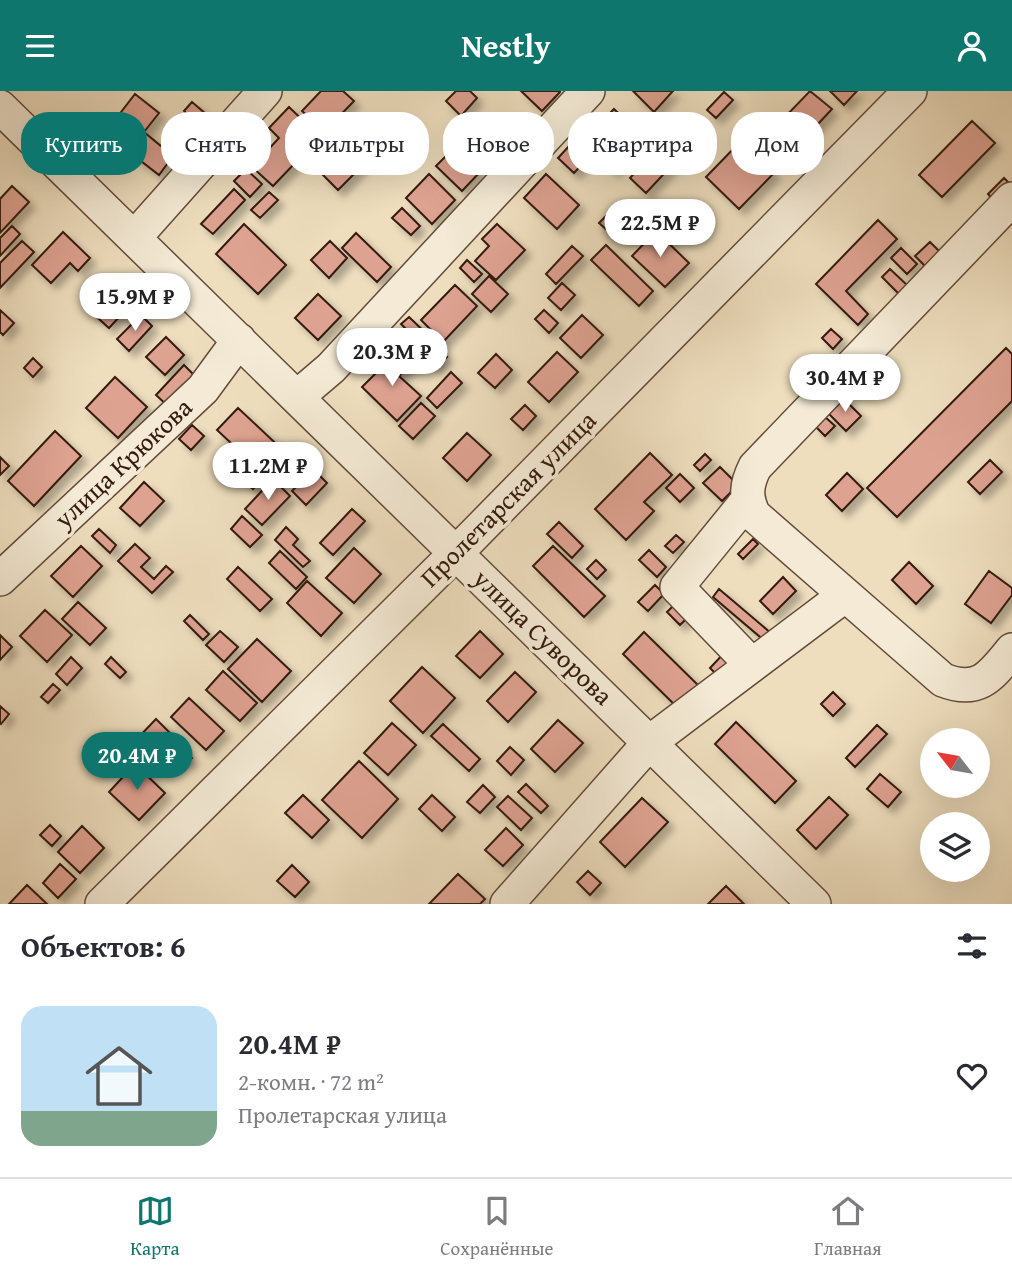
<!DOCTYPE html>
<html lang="ru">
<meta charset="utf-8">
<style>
:root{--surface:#fff;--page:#f2f2f3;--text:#2b2b33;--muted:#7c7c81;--line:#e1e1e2;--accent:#0f766e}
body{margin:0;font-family:"Gentium Book Plus",serif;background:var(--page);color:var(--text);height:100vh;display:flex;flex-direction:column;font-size:26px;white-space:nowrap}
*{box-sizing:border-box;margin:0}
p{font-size:23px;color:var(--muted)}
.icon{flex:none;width:38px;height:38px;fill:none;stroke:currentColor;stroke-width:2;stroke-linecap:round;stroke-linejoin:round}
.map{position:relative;height:813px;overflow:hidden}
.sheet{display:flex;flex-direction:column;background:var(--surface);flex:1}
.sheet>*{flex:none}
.hud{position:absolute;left:21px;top:21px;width:971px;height:63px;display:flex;gap:14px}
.needle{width:46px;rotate:301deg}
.controls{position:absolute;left:920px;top:637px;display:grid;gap:14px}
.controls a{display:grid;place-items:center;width:70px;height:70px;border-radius:50%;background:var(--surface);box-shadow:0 7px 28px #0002;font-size:35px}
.price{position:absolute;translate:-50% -60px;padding:0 16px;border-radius:24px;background:#fff;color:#222;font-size:23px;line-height:46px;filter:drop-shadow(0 2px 4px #0008)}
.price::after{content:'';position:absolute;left:50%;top:42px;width:21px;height:16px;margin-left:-10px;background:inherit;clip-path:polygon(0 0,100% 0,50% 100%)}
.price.current{background:var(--accent);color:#fff}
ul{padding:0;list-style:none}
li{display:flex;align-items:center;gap:21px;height:175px;padding:0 21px}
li+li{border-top:2px solid var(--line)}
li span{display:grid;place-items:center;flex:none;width:196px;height:140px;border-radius:21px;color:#555}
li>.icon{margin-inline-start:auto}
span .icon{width:84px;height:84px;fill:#fffc;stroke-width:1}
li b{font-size:30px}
h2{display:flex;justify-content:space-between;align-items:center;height:84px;padding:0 21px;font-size:30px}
.tag{padding:0 24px;border-radius:28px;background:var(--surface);box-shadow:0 7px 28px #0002;font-size:24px;line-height:63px}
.tag.current{background:var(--accent);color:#fff}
header{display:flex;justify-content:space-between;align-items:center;height:91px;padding:0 21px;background:var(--accent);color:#fff;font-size:32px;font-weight:800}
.menu{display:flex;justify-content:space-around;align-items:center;height:98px;border-top:2px solid var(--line);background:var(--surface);font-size:19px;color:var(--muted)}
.menu a{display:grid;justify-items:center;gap:4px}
.menu .current{color:var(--accent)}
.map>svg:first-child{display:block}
.building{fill:#dea291;stroke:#341a0e;stroke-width:2;filter:url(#shadow)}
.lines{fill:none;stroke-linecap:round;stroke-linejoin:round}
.minor-casing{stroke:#624b3a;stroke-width:36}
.minor{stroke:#f4ead5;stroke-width:33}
.labels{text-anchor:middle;stroke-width:7;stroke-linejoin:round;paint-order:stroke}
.street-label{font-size:26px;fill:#341a0e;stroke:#f4ead5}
</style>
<header><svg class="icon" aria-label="menu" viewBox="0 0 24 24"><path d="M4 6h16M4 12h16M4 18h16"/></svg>Nestly<svg class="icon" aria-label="person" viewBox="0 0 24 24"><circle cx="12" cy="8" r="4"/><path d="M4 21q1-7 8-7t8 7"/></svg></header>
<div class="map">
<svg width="1012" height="813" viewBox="0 0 1012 813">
<defs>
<filter id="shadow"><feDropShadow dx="6" dy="6" stdDeviation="3.5" flood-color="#0004"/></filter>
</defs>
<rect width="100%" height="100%" fill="#eedebe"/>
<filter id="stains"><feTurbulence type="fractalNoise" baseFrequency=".00286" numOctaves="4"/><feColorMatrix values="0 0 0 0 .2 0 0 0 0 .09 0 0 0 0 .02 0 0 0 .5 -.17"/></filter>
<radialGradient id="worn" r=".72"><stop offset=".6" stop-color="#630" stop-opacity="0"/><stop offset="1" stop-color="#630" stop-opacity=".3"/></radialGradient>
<path class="building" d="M 321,0 L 343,0 L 354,10 L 324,41 L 302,20 Z
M 456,0 L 470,0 L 477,7 L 461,25 L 446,10 Z
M 521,0 L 560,0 L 560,1 L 542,20 Z
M 633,0 L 673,0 L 654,21 Z
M 810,0 L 832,18 L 804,48 L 783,28 Z
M 830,0 L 857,0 L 844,14 Z
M 724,1 L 733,9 L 716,27 L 707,19 Z
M 135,3 L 159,22 L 144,41 L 173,65 L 159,84 L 105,42 Z
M 192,11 L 207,24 L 199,34 L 184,20 Z
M 289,16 L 320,46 L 273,95 L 252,76 L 279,47 L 269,37 Z
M 614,18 L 644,47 L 613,80 L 582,51 Z
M 661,30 L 688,57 L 646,102 L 630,87 L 661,54 L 649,42 Z
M 972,30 L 995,52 L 942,106 L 919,84 Z
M 482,38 L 498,53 L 480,72 L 464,57 Z
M 741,50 L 774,82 L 739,118 L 706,86 Z
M 571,53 L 587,68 L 574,82 L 558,67 Z
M 456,55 L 481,80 L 462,100 L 436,75 Z
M 346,60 L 362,75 L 338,99 L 323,84 Z
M 246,78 L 262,93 L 250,106 L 234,90 Z
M 429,83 L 455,109 L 432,133 L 406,107 Z
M 546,83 L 579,114 L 557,138 L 524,107 Z
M 1004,87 L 1011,94 L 995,111 L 988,103 Z
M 12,95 L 29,111 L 0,142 L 0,108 Z
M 234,98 L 245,109 L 213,143 L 201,133 Z
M 269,101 L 278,109 L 260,127 L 251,119 Z
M 617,114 L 625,122 L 608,140 L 599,132 Z
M 402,117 L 420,135 L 411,144 L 392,127 Z
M 878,129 L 897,148 L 846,200 L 868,223 L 858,234 L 816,193 Z
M 244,133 L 286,174 L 258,203 L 216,163 Z
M 497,133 L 525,159 L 496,189 L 475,170 L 489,155 L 482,148 Z
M 12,135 L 20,143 L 0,165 L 0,147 Z
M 656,140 L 689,172 L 665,196 L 632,165 Z
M 63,141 L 90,167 L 78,180 L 70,172 L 51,192 L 32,174 Z
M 356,142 L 391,176 L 377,191 L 342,157 Z
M 22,150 L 34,161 L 0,197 L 0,172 Z
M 330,150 L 347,167 L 329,187 L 311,169 Z
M 930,151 L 941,162 L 926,176 L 915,165 Z
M 606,154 L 653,200 L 639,215 L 591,169 Z
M 572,155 L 583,165 L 556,193 L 546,183 Z
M 901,157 L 917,173 L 907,183 L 891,167 Z
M 467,169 L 482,183 L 474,191 L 460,177 Z
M 890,178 L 908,195 L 900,204 L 882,186 Z
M 489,185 L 508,203 L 491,221 L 472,203 Z
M 562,192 L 575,204 L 561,219 L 548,207 Z
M 117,193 L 135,209 L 109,237 L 90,220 Z
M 455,194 L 477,215 L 443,251 L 421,229 Z
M 318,203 L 341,225 L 318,249 L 295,227 Z
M 0,219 L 14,232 L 3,244 L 0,241 Z
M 544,219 L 558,232 L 549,242 L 535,228 Z
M 141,224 L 152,235 L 129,260 L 117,248 Z
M 582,224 L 603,244 L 581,267 L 560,247 Z
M 409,226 L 433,249 L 425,257 L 401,233 Z
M 831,238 L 842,248 L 833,258 L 822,247 Z
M 166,246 L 184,264 L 165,284 L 146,266 Z
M 435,254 L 447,266 L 435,278 L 423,266 Z
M 1006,257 L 1012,263 L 1012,310 L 897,426 L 867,397 Z
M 557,261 L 578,281 L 549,311 L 528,291 Z
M 395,263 L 409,275 L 399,285 L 421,305 L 397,330 L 362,296 Z
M 496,263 L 512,279 L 495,297 L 478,282 Z
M 33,267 L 42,276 L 33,286 L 24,277 Z
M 184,274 L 197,287 L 169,316 L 156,304 Z
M 451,281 L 462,292 L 437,317 L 427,307 Z
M 115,286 L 147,316 L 118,347 L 86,317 Z
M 843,307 L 861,325 L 846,340 L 828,322 Z
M 421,312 L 435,325 L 413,348 L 399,335 Z
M 525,314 L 536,325 L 523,339 L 511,328 Z
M 238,317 L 286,362 L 253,398 L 233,380 L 246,366 L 217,339 Z
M 823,324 L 835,335 L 825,345 L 814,334 Z
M 192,334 L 204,345 L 191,359 L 179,348 Z
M 55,340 L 81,365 L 34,415 L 8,390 Z
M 467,342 L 491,364 L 467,390 L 443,367 Z
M 650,362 L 672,384 L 644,411 L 654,420 L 626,449 L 595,418 Z
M 705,363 L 711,369 L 700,380 L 694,374 Z
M 0,366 L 9,375 L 0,384 Z
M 990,369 L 1002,381 L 980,403 L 968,391 Z
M 720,376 L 738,394 L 722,410 L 703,392 Z
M 313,378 L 327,392 L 306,414 L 292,400 Z
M 847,382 L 863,398 L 842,420 L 826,404 Z
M 680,383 L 694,397 L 680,411 L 666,397 Z
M 273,388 L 290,405 L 262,434 L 245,418 Z
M 144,391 L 164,410 L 140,435 L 120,417 Z
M 352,418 L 365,430 L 333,464 L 320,452 Z
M 242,425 L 262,444 L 250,456 L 231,438 Z
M 559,431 L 583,455 L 572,467 L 547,443 Z
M 286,436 L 298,448 L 293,454 L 310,470 L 303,476 L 275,449 Z
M 99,438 L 116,454 L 110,462 L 92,445 Z
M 676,444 L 684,451 L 673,462 L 665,455 Z
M 753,448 L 758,453 L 743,468 L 738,463 Z
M 135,453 L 150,467 L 141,476 L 154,488 L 166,475 L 173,481 L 152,502 L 118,470 Z
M 81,455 L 102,475 L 73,506 L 51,485 Z
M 553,455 L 605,505 L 584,526 L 533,475 Z
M 354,457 L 381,483 L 354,512 L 326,487 Z
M 649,459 L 666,476 L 657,486 L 639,469 Z
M 280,460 L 307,486 L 296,498 L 269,472 Z
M 596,469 L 606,479 L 597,488 L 587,478 Z
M 909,471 L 933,495 L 916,513 L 892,489 Z
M 238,476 L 272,508 L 260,520 L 227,488 Z
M 989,480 L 1012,497 L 1012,504 L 991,532 L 965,513 Z
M 783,486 L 796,500 L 773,523 L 760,510 Z
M 307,490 L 342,522 L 321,545 L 287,512 Z
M 655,494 L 664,503 L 648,520 L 638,511 Z
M 719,498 L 772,543 L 766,551 L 713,506 Z
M 78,511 L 106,537 L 90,554 L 62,528 Z
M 674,514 L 687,527 L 680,534 L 667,521 Z
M 45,519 L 72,544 L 47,571 L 20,545 Z
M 190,524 L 209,543 L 203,549 L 184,530 Z
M 220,540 L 238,556 L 224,571 L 206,554 Z
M 480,540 L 503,563 L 480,587 L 456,565 Z
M 644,541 L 703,599 L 682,621 L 623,563 Z
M 0,544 L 12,556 L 0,569 Z
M 257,548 L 291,580 L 262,611 L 228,578 Z
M 727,559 L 740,572 L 722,589 L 710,577 Z
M 71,566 L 82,577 L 67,594 L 56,583 Z
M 111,566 L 126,581 L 120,587 L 105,573 Z
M 422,576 L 455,607 L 423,642 L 390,610 Z
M 223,580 L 257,612 L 240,630 L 206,599 Z
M 515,581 L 536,601 L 508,631 L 487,610 Z
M 53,593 L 60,599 L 48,612 L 41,606 Z
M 833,601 L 845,613 L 833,625 L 821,613 Z
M 189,607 L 224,640 L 206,659 L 171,626 Z
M 0,615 L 9,623 L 1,633 L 0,632 Z
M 156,628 L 173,645 L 152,667 L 135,650 Z
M 558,629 L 583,652 L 555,681 L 531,658 Z
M 736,631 L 796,690 L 775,712 L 715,653 Z
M 392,632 L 416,654 L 388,684 L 364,662 Z
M 443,633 L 480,668 L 469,680 L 431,645 Z
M 877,634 L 887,643 L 855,676 L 846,667 Z
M 104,653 L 115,663 L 99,679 L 89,669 Z
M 177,653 L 192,667 L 186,673 L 172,659 Z
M 510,656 L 524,669 L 511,684 L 497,670 Z
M 359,670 L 398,708 L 362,747 L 322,709 Z
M 135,673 L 165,702 L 139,729 L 109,701 Z
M 880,683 L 901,701 L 888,716 L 867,698 Z
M 526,693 L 548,715 L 541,722 L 518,701 Z
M 483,694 L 495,706 L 480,722 L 467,711 Z
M 303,704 L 329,729 L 312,747 L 285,722 Z
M 432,704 L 455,726 L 442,740 L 419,718 Z
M 508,705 L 532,727 L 521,739 L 497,716 Z
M 829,706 L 848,724 L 816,758 L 797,739 Z
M 642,707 L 668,731 L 625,776 L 600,751 Z
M 50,734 L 61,745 L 52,755 L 40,744 Z
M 82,735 L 104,757 L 80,782 L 58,761 Z
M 506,737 L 523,754 L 503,775 L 485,759 Z
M 60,773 L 76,788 L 58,807 L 43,792 Z
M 292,774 L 309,791 L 295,806 L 277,790 Z
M 588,780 L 601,792 L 590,804 L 577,791 Z
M 458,783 L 485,808 L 480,813 L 429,813 Z
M 27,794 L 47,813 L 9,813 Z
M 726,795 L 744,813 L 708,813 Z"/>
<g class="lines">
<g class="minor-casing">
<path id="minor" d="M 0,16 L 814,813
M 1012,108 L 755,376 C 746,394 745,406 754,424 L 943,589 C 979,603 991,585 1012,559
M 134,147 L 265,0
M 297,306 L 331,277 L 588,0
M 747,410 L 677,496 L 751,573
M 0,488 L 203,298 L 239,249
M 102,813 L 456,462 L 910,0
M 507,813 L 650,651 L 844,505"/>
</g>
<use href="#minor" class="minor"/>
</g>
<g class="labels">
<g class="street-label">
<text transform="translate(123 372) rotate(-43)" y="9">улица Крюкова</text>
<text transform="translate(508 408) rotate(-45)" y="9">Пролетарская улица</text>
<text transform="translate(543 546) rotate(44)" y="9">улица Суворова</text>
</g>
</g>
<rect width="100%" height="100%" filter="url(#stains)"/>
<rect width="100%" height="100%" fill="url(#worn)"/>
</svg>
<div class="controls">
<a><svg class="needle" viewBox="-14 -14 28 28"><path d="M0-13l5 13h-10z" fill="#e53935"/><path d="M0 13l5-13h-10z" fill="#7c7c81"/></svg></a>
<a><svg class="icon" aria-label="layers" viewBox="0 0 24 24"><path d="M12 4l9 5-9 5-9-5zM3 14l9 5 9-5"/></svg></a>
</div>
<b class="price" style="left:660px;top:168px">22.5M ₽</b>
<b class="price" style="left:135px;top:242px">15.9M ₽</b>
<b class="price" style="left:392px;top:297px">20.3M ₽</b>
<b class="price" style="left:845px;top:323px">30.4M ₽</b>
<b class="price" style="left:268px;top:411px">11.2M ₽</b>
<b class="price current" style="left:137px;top:701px">20.4M ₽</b>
<div class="hud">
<a class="tag current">Купить</a>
<a class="tag">Снять</a>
<a class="tag">Фильтры</a>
<a class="tag">Новое</a>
<a class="tag">Квартира</a>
<a class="tag">Дом</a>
</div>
</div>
<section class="sheet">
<h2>Объектов: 6<svg class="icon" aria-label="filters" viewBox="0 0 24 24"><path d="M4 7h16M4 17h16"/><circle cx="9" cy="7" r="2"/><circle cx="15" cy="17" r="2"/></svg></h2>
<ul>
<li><span style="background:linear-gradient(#bfe0f5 75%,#7fa58c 0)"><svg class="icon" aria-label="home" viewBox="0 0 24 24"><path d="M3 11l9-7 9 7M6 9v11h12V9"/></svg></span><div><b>20.4M ₽</b><p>2-комн. · 72 m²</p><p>Пролетарская улица</p></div><svg class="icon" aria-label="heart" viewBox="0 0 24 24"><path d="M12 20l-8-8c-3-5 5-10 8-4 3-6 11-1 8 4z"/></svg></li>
</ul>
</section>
<nav class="menu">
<a class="current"><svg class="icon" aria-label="map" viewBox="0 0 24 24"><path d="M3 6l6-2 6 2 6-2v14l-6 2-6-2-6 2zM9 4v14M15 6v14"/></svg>Карта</a>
<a><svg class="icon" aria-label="saved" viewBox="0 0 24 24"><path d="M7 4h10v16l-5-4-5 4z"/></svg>Сохранённые</a>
<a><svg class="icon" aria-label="home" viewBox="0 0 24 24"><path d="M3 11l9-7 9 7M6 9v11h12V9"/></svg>Главная</a>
</nav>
